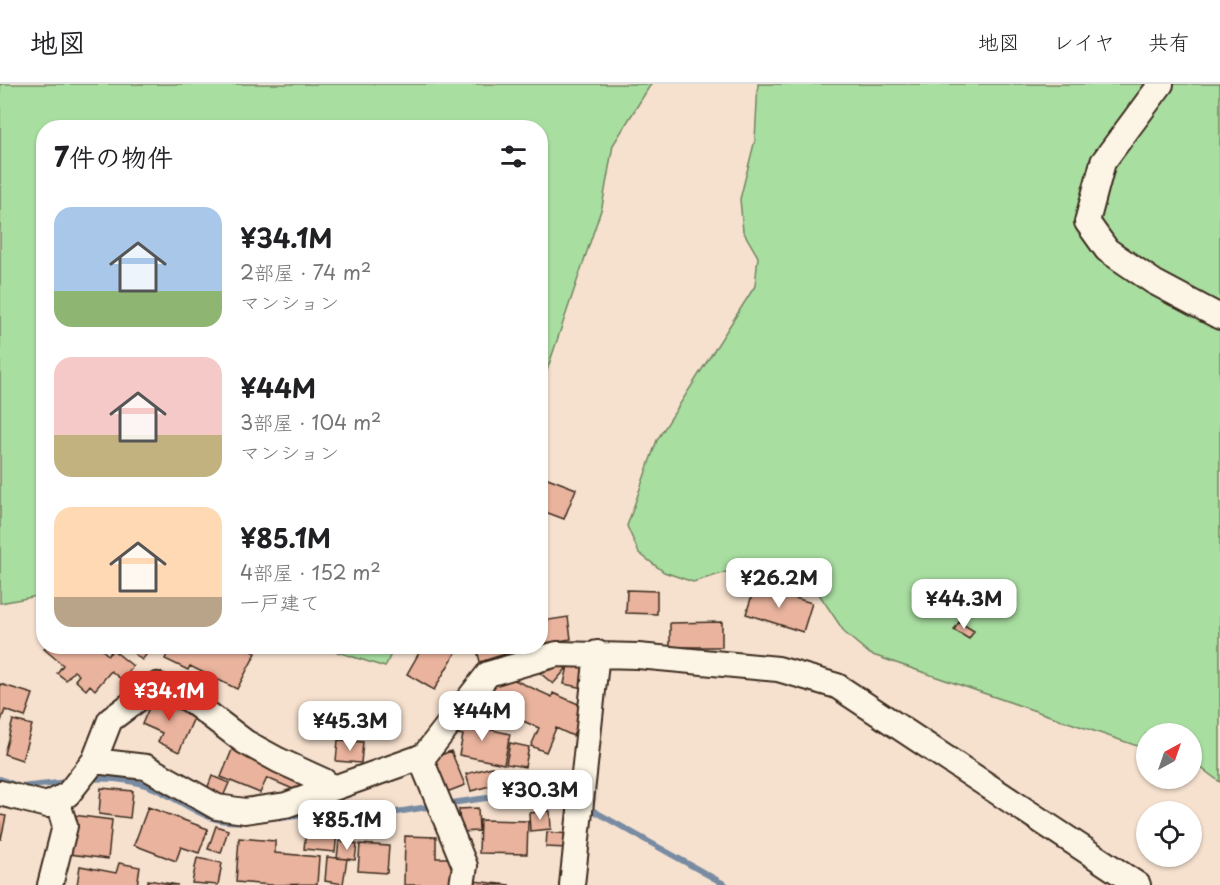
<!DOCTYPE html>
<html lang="ja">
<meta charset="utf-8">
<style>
:root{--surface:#fff;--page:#f6f6f6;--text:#202124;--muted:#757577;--line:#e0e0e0;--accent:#d93025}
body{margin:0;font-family:"Playpen Sans","Klee One",sans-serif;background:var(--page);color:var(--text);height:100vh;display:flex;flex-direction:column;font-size:22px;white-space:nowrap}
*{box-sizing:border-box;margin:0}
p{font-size:20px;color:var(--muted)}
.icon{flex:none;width:33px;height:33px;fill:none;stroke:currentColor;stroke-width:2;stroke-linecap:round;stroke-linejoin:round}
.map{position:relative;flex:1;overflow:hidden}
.panel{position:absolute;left:36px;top:36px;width:512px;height:534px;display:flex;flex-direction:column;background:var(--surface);border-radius:24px;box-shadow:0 2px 4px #0004}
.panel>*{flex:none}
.needle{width:39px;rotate:40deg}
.buttons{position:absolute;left:1136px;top:639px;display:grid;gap:12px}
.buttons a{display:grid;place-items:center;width:66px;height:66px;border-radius:50%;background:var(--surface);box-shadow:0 2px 4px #0004;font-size:30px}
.price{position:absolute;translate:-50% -51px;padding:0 14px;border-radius:12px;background:#fff;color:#222;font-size:20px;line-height:39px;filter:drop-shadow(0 2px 3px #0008)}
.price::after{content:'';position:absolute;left:50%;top:36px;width:18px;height:14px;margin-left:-9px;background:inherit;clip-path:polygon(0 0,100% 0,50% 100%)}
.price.active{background:var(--accent);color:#fff}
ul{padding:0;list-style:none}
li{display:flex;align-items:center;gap:18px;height:150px;padding:0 18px}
li span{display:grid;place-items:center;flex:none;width:168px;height:120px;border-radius:18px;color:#555}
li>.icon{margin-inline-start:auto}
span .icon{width:72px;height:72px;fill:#fffc;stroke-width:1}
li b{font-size:26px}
h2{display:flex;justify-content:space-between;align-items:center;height:72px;padding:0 18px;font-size:26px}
header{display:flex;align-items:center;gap:36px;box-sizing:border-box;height:84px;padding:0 30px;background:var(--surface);border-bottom:2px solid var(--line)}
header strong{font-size:28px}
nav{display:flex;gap:33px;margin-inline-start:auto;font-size:21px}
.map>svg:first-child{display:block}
.green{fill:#a9dea1;stroke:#728460;stroke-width:1.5}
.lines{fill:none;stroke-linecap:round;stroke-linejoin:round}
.stream{stroke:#788ba2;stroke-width:6}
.building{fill:#e9b39d;stroke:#3b2a1e;stroke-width:1.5}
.minor-casing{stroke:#3b2a1e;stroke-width:28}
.minor{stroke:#fcf5e5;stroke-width:24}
</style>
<header>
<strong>地図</strong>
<nav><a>地図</a><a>レイヤ</a><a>共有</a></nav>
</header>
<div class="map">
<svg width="1220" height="801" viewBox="0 0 1220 801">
<rect width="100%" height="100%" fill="#f6e1cf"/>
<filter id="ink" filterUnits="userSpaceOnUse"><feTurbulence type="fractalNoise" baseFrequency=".0167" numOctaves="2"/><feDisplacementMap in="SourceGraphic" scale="12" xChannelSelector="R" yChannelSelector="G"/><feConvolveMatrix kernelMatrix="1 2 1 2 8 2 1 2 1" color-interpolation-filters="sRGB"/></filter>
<g filter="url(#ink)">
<path class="green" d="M 0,0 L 651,0 L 613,61 L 602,123 L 540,307 L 540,44 L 44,44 L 43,511 L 0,519 Z
M 758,0 L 1220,0 L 1220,698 L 1201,684 L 1191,680 L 1191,650 L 1146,650 L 1146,665 L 870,570 L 845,549 L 811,498 L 782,484 L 750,481 L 693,498 L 664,488 L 639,469 L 627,442 L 657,356 L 755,202 L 758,173 L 743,147 L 740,115 L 755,56 Z
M 322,563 L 394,563 L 385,583 Z"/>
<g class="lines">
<path class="stream" d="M 0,695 L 20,703 L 68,698
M 90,695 C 113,693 141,697 162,708 C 190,722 210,741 244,737
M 444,720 L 536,707 L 575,719
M 585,722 L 726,801
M 281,734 L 311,730 L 353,735 L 434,722"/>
</g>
<path class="building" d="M 540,391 L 576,405 L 564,435 L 540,426 Z
M 755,502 L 812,519 L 803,548 L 746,530 Z
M 627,506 L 657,507 L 657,530 L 626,529 Z
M 568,533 L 571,555 L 546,559 L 542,537 Z
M 722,538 L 722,563 L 670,563 L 670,539 Z
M 959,538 L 974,547 L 969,555 L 954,546 Z
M 47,562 L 98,562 L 108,571 L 113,566 L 133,582 L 122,596 L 111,587 L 95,606 L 90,601 L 86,606 L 75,596 L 79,591 L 74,587 L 66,596 L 57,589 L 63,581 L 44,565 Z
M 125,562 L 153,562 L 142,576 Z
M 171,562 L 243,562 L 256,569 L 237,605 L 190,582 L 188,586 L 165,575 Z
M 423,562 L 459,563 L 434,606 L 407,590 Z
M 476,562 L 530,562 L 480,578 Z
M 552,574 L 566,585 L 553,600 L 540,589 Z
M 569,577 L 588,581 L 583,604 L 564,600 Z
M 499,589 L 552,613 L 553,609 L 585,623 L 573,652 L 556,644 L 546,668 L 531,662 L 539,644 L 498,626 L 504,612 L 492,606 Z
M 0,600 L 33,610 L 25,633 L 5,626 L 0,640 Z
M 155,610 L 196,629 L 179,668 L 158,658 L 162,649 L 142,640 Z
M 461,633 L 480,637 L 479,643 L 510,650 L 504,680 L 459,671 L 463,651 L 457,650 Z
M 13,636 L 32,641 L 22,676 L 4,670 Z
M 338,656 L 363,658 L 361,679 L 336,677 Z
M 510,659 L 529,663 L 525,683 L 506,680 Z
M 234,661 L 307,691 L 300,708 L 267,694 L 260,709 L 221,693 Z
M 451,667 L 465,701 L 444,709 L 431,675 Z
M 492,683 L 497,700 L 471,707 L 466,690 Z
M 212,692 L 229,699 L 222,715 L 206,708 Z
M 101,704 L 133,707 L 130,734 L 99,730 Z
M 148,723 L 208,745 L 199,769 L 181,763 L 176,777 L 134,761 Z
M 478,724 L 479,747 L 460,748 L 459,725 Z
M 550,727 L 551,745 L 530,747 L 529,729 Z
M 0,731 L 6,732 L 1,755 L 0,755 Z
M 73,731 L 112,736 L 108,775 L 69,770 Z
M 307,735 L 338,738 L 335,768 L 304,765 Z
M 480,736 L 528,737 L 527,770 L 479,769 Z
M 216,742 L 228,746 L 221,769 L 208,765 Z
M 547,748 L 568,750 L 567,764 L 546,763 Z
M 405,752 L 436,753 L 436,774 L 457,774 L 456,801 L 404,801 Z
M 239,754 L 275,757 L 275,769 L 319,773 L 317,800 L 271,801 L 236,798 Z
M 339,757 L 357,760 L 355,776 L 337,774 Z
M 360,760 L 389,762 L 387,789 L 358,787 Z
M 327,773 L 347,775 L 343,800 L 325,797 Z
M 197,774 L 222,779 L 218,801 L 192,799 Z
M 119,779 L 140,783 L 137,801 L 77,801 L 80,782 L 116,789 Z
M 148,796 L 178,801 L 148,801 Z
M 473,797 L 510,801 L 472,801 Z"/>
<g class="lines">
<g class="minor-casing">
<path id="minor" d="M 1161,0 L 1103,78 L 1087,138 L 1107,166 L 1154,198 L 1220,233
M 420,673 L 465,782 L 462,801
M 94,677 L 110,636 L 157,601 L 190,616 L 245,658 L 278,676 L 324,697 L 332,704
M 0,709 L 47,721 L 68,710 L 94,677 L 146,683 L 217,723 L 245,727 L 286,721 L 424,672 L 488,590 L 557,570 L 638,572 L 778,585 L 837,602 L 1138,801
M 50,801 L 65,742 L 57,716
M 572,801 L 597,569"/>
</g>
<use href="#minor" class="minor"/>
</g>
</g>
</svg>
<div class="buttons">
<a><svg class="needle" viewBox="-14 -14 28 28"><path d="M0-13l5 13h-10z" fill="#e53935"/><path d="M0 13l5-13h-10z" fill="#757577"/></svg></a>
<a><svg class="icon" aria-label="locate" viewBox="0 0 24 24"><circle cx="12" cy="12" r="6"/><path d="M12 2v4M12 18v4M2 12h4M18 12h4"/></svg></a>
</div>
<b class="price" style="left:779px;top:525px">¥26.2M</b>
<b class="price" style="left:964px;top:546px">¥44.3M</b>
<b class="price active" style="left:169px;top:638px">¥34.1M</b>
<b class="price" style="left:482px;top:658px">¥44M</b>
<b class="price" style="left:350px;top:668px">¥45.3M</b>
<b class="price" style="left:540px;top:737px">¥30.3M</b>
<b class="price" style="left:347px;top:767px">¥85.1M</b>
<section class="panel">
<h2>7件の物件<svg class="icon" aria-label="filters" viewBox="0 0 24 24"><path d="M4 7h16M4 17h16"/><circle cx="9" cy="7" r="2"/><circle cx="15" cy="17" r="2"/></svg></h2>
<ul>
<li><span style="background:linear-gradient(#a9c7e8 70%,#8fb573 0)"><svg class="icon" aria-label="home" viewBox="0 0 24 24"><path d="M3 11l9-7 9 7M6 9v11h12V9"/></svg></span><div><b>¥34.1M</b><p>2部屋 · 74 m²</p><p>マンション</p></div></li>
<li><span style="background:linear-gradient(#f6c9c9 65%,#c2b280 0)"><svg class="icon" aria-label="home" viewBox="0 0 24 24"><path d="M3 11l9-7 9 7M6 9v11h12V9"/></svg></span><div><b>¥44M</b><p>3部屋 · 104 m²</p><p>マンション</p></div></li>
<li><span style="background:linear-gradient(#ffd9b3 75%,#b9a48a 0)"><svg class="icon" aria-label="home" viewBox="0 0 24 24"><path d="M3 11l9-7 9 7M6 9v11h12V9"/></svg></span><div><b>¥85.1M</b><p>4部屋 · 152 m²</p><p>一戸建て</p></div></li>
</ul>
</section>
</div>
